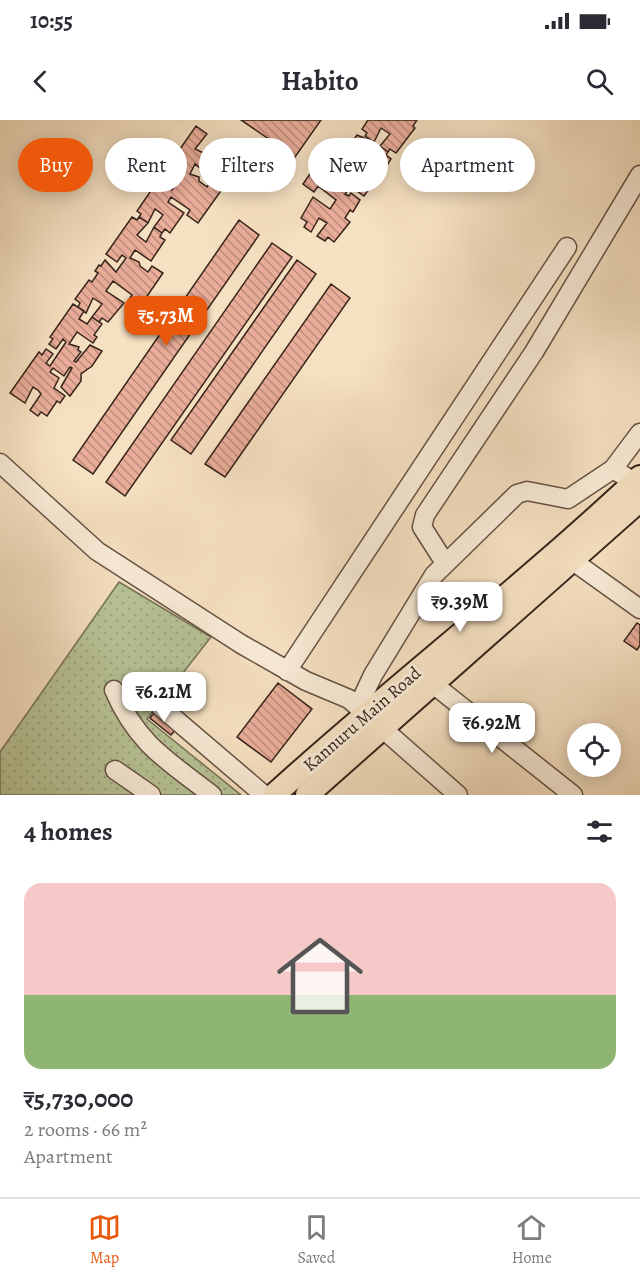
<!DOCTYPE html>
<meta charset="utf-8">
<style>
:root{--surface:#fff;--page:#f2f2f3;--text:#2b2b33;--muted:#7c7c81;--line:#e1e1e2;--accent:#ea580c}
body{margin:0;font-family:Alegreya,serif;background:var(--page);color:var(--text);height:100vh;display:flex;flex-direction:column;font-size:22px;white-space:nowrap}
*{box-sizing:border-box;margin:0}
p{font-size:20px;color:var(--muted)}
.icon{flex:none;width:33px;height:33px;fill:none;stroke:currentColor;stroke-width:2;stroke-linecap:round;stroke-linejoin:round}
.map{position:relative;height:675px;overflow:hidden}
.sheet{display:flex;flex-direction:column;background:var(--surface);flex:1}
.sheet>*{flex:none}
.hud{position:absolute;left:18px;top:18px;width:604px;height:54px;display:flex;gap:12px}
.controls{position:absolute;left:567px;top:603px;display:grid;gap:12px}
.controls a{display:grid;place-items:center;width:54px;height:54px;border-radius:50%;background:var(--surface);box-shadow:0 3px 15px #0003;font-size:30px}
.price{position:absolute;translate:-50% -51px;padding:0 14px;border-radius:12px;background:#fff;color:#222;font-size:20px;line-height:39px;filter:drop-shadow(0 2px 3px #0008)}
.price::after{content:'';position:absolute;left:50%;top:36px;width:18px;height:14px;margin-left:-9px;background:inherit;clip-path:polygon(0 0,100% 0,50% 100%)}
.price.active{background:var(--accent);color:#fff}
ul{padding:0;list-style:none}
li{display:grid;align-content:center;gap:12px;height:318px;padding:0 24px}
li+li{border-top:2px solid var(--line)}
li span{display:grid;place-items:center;height:186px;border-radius:18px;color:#555}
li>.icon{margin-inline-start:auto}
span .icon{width:108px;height:108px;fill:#fffc;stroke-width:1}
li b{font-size:26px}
h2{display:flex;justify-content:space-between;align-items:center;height:72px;padding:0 24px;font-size:26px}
.chip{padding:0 21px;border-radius:27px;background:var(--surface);box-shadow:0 3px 15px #0003;font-size:21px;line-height:54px}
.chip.active{background:var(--accent);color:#fff}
.status{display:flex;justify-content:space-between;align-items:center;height:42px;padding:0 30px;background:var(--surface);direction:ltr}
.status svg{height:16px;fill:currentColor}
header{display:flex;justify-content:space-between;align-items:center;height:78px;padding:0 24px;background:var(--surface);font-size:27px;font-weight:600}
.tab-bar{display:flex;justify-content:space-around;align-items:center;height:84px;border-top:2px solid var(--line);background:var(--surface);font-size:16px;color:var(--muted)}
.tab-bar a{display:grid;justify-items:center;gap:3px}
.tab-bar .active{color:var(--accent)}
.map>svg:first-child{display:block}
.grass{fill:url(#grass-dots);stroke:#767358;stroke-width:1.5}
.building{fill:url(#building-back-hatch);stroke:#36231a;stroke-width:1.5}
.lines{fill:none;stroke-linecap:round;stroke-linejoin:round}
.minor-casing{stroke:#665244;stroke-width:21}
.major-casing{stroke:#36231a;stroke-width:26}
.minor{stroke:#f8ebd7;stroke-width:18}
.major{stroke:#f5e0c1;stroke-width:22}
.labels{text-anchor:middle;stroke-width:6;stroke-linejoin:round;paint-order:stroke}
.street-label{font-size:18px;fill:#36231a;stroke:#f8ebd7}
</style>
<div class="status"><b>10:55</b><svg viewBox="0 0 49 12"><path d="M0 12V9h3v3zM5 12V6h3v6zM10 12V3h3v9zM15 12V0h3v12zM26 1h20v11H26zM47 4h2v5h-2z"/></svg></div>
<header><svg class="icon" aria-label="back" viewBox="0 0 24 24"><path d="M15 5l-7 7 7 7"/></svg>Habito<svg class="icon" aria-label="search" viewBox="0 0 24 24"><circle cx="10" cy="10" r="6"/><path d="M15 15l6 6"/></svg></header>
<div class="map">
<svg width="640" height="675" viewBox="0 0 640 675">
<defs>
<pattern id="grass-dots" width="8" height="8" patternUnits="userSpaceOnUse" patternTransform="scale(1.5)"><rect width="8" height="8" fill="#b7c396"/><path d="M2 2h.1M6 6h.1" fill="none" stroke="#9ea781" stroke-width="1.8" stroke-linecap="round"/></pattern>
<pattern id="building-back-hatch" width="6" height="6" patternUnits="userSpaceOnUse" patternTransform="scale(1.5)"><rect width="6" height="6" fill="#e9ad99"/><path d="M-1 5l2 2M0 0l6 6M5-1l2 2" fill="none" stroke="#be8c7c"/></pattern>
</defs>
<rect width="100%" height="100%" fill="#f5e0c1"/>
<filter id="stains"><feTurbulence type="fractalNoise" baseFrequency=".00333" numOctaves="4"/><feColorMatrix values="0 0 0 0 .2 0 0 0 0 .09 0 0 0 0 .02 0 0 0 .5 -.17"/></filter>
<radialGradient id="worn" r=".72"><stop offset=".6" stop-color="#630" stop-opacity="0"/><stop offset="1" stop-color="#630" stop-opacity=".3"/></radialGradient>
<path class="grass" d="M 119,462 L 211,517 L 147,599 L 241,675 L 0,675 L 0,632 Z"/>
<path class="building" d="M 241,0 L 321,0 L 295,37 Z
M 368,0 L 417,0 L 413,6 L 415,8 L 396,33 L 390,29 L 388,32 L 380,26 L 390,14 L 381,8 L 374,22 L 365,16 L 367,13 L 362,9 Z
M 196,6 L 207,14 L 195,29 L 210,36 L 219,22 L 234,33 L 222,56 L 220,54 L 216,61 L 195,44 L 190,54 L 199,57 L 199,61 L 207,67 L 211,60 L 223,68 L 198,103 L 187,95 L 190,90 L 171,77 L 168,82 L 184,93 L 170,113 L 165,109 L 162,113 L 154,107 L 163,95 L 155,89 L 148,103 L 139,97 L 141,94 L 137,91 L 163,53 L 174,60 L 169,67 L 172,70 L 185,52 L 181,50 L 176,57 L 166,49 Z
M 357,15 L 374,22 L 364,34 L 372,40 L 380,26 L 388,32 L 386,35 L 391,39 L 374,66 L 372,65 L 364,76 L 354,69 L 358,62 L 355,60 L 345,74 L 349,76 L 351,73 L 360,80 L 353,92 L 350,90 L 345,98 L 350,102 L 334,122 L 328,117 L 325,121 L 317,116 L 327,103 L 319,98 L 311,112 L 304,107 L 307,102 L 301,98 L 313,77 L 330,89 L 336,80 L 318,66 L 314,72 L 303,64 L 327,29 L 338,37 L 334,43 L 342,48 L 347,47 L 353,55 L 359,47 L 342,35 Z
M 132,97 L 137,100 L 139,97 L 148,103 L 137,115 L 146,122 L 154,107 L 162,113 L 160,117 L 165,120 L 151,141 L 135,130 L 130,138 L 139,142 L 140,146 L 148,152 L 152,146 L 163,153 L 139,188 L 128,181 L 132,175 L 113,161 L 106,171 L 124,183 L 108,202 L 102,198 L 99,202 L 92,197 L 102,184 L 93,178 L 86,193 L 78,187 L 80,183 L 75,179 L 89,160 L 92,162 L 98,153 L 95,151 L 99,145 L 101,146 L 105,140 L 116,152 L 126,138 L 122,135 L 117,142 L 106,134 Z
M 239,100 L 259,115 L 93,354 L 73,340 Z
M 272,123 L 292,137 L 125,376 L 106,362 Z
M 297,140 L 316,154 L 191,334 L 171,320 Z
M 331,164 L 350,178 L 225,357 L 205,344 Z
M 73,184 L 84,191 L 79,199 L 87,204 L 92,197 L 102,204 L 94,215 L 97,217 L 93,223 L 77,212 L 69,224 L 79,227 L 78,230 L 81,232 L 74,241 L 76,242 L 90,225 L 102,231 L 92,246 L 81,254 L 81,261 L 70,276 L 61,267 L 72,248 L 70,247 L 64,256 L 53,248 L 50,252 L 59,258 L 54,268 L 65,276 L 60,283 L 57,281 L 47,296 L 41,292 L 38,296 L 30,290 L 41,274 L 38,270 L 33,267 L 25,283 L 10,273 L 39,232 L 42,235 L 46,229 L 53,234 L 46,243 L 50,246 L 66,222 L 63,219 L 56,229 L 49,224 L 53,219 L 50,217 Z
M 637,503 L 640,505 L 640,525 L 637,530 L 624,521 Z
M 185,554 L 194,561 L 171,591 L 162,584 Z
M 278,563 L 312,589 L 271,642 L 237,617 Z
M 156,590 L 178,607 L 171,615 L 150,598 Z"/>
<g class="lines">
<g class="minor-casing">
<path id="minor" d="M 0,343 L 97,431 L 241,524 L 306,561 L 349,579 L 458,675
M 613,349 L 640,313
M 573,441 L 640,489
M 445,443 L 422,407 L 425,395 L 534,232 L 640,55
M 287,551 L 567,127
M 433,564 L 573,675
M 114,570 C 137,624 168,641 212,675
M 161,587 L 264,675
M 358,587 L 373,555 L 434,455 L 517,374 L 527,371 L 568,379 L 613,349 L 634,362
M 115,650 L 151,675"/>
</g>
<g class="major-casing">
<path id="major" d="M 274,675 C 394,566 522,468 640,357
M 307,675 L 640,380"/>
</g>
<use href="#minor" class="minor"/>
<use href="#major" class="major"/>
</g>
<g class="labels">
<g class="street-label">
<text transform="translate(362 599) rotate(-41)" y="6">Kannuru Main Road</text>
</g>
</g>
<rect width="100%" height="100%" filter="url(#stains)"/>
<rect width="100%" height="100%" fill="url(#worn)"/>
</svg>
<div class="controls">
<a><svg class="icon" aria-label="locate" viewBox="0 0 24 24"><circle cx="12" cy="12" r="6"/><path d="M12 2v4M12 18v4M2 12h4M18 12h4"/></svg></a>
</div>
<b class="price active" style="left:166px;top:227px">₹5.73M</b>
<b class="price" style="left:460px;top:513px">₹9.39M</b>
<b class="price" style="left:164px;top:603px">₹6.21M</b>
<b class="price" style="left:492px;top:634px">₹6.92M</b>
<div class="hud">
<a class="chip active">Buy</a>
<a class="chip">Rent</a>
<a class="chip">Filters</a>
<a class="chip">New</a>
<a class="chip">Apartment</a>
</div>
</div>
<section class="sheet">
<h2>4 homes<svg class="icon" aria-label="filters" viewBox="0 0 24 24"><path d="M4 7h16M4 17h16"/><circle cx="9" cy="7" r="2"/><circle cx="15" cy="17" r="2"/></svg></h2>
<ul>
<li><span style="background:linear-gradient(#f6c9c9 60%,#8fb573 0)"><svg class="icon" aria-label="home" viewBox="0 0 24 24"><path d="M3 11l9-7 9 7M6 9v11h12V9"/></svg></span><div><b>₹5,730,000</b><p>2 rooms · 66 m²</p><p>Apartment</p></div></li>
</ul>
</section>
<nav class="tab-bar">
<a class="active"><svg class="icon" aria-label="map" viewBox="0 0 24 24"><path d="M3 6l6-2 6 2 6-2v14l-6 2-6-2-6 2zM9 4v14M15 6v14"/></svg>Map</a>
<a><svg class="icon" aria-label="saved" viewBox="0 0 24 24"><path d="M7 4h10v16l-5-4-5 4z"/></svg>Saved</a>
<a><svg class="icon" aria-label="home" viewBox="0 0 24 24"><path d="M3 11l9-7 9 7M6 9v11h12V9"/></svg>Home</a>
</nav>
